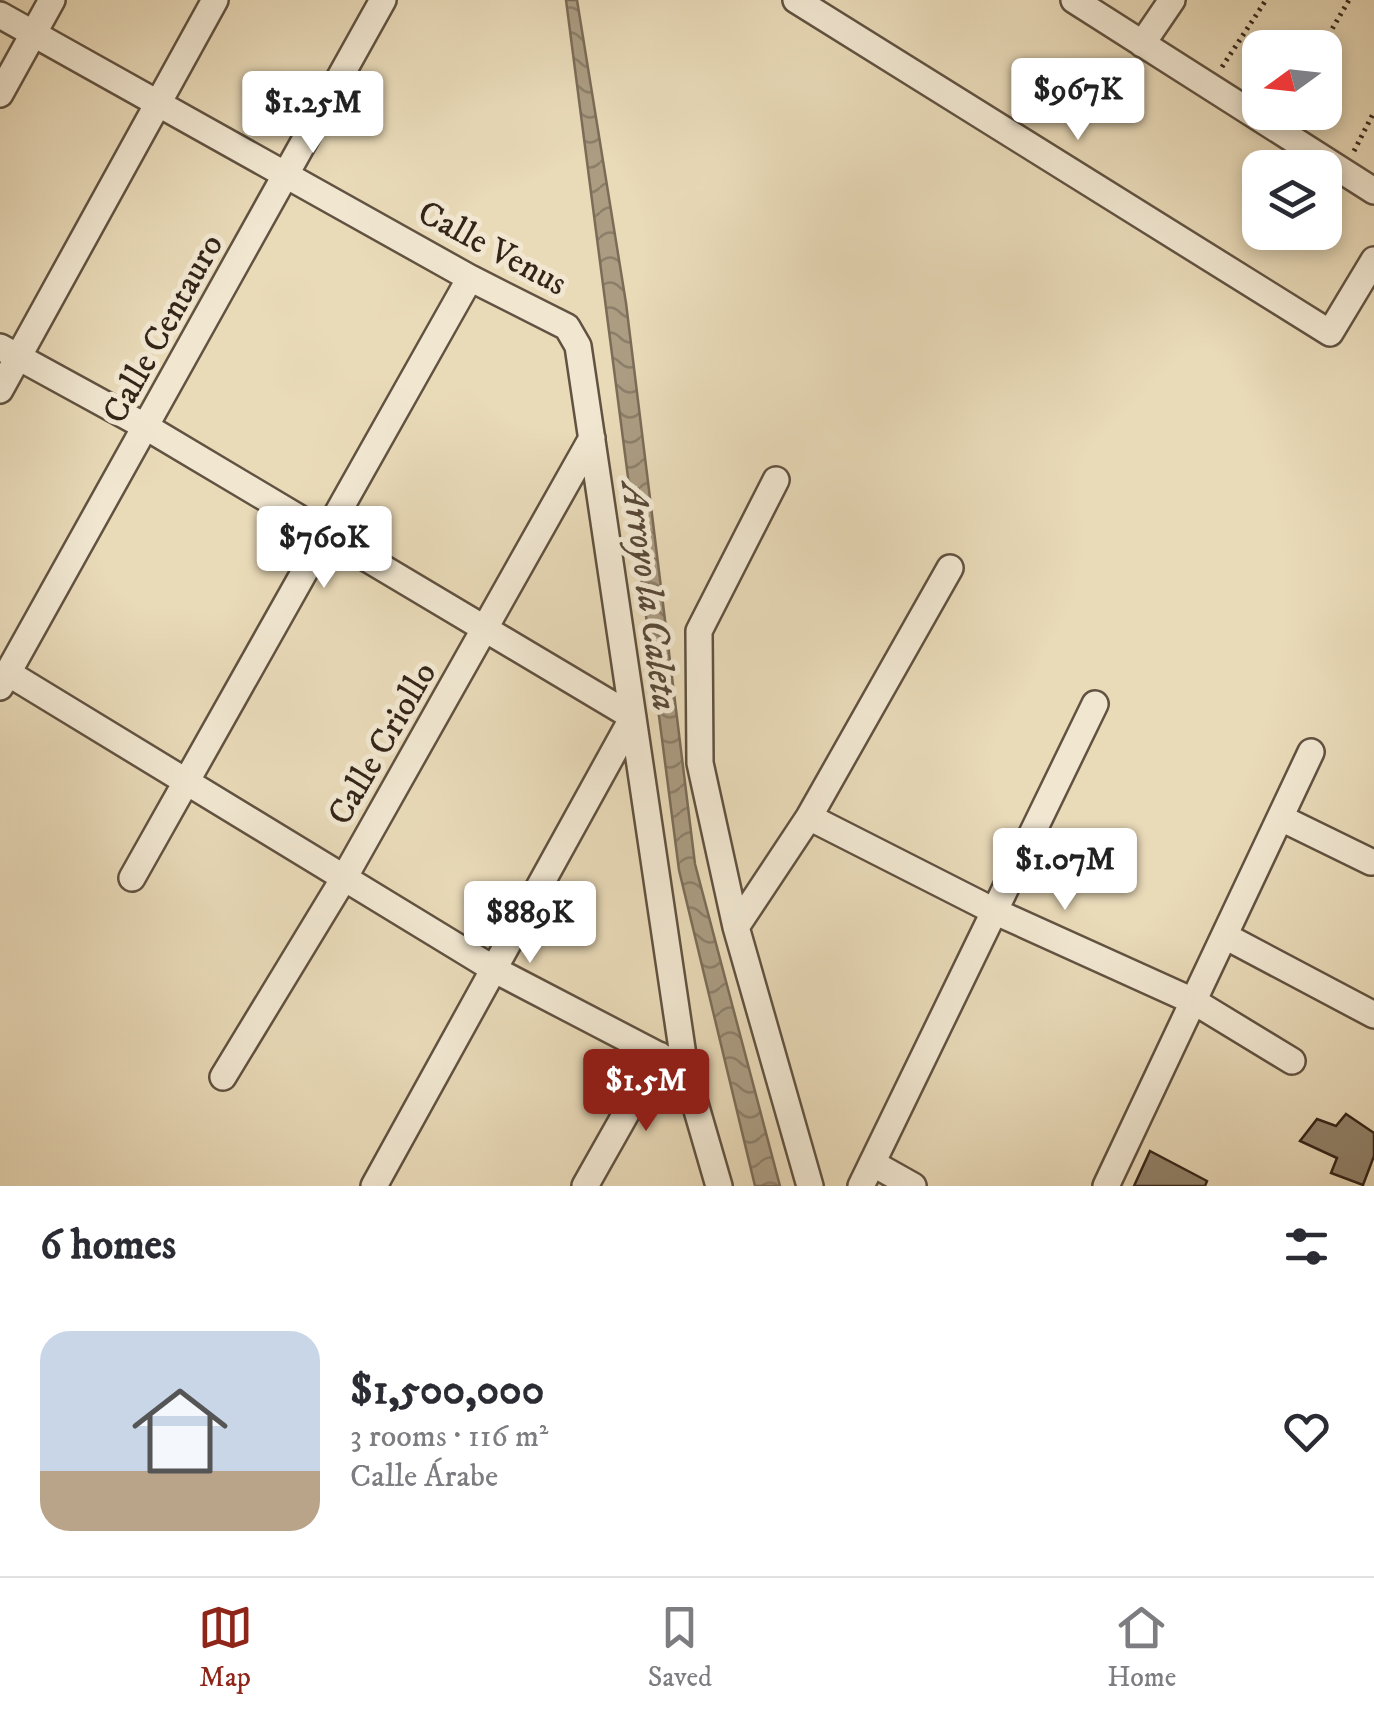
<!DOCTYPE html>
<meta charset="utf-8">
<style>
:root{--surface:#fff;--page:#f7f7f7;--text:#2b2b33;--muted:#7c7c81;--line:#e1e1e2;--accent:#8f2418}
body{margin:0;font-family:"IM FELL DW Pica",serif;background:var(--page);color:var(--text);height:100vh;display:flex;flex-direction:column;font-size:38px;white-space:nowrap}
*{box-sizing:border-box;margin:0}
p{font-size:32px;color:var(--muted)}
.icon{flex:none;width:55px;height:55px;fill:none;stroke:currentColor;stroke-width:2;stroke-linecap:round;stroke-linejoin:round}
.map{position:relative;height:1186px;overflow:hidden}
.side{display:flex;flex-direction:column;background:var(--surface);flex:1}
.side>*{flex:none}
.needle{width:65px;rotate:255deg}
.tools{position:absolute;left:1242px;top:30px;display:grid;gap:20px}
.tools a{display:grid;place-items:center;width:100px;height:100px;border-radius:20px;background:var(--surface);box-shadow:0 5px 15px #0003;font-size:50px}
.price{position:absolute;translate:-50% -85px;padding:0 22px;border-radius:10px;background:#fff;color:#222;font-size:32px;line-height:65px;filter:drop-shadow(0 2px 5px #0008)}
.price::after{content:'';position:absolute;left:50%;top:60px;width:30px;height:22px;margin-left:-15px;background:inherit;clip-path:polygon(0 0,100% 0,50% 100%)}
.price.active{background:var(--accent);color:#fff}
ul{padding:0;list-style:none}
li{display:flex;align-items:center;gap:30px;height:250px;padding:0 40px}
li span{display:grid;place-items:center;flex:none;width:280px;height:200px;border-radius:30px;color:#555}
li>.icon{margin-inline-start:auto}
span .icon{width:120px;height:120px;fill:#fffc;stroke-width:1}
li b{font-size:42px}
h2{display:flex;justify-content:space-between;align-items:center;height:120px;padding:0 40px;font-size:42px}
.tab-bar{display:flex;justify-content:space-around;align-items:center;height:140px;border-top:2px solid var(--line);background:var(--surface);font-size:28px;color:var(--muted)}
.tab-bar a{display:grid;justify-items:center;gap:5px}
.tab-bar .active{color:var(--accent)}
.map>svg:first-child{display:block}
.water{fill:url(#water-waves);stroke:#7b6c58;stroke-width:2.5}
.building{fill:#92836c;stroke:#342519;stroke-width:2.5}
.lines{fill:none;stroke-linecap:round;stroke-linejoin:round}
.minor-casing{stroke:#615241;stroke-width:30}
.path{stroke:#342519;stroke-width:5;stroke-dasharray:2.5 5;stroke-linecap:butt}
.minor{stroke:#f1e7d1;stroke-width:25}
.labels{text-anchor:middle;stroke-width:10;stroke-linejoin:round;paint-order:stroke}
.street-label{font-size:35px;fill:#342519;stroke:#f1e7d1}
.water-label{font-size:38px;font-style:italic;fill:#584938;stroke:#f1e7d1}
</style>
<div class="map">
<svg width="1374" height="1186" viewBox="0 0 1374 1186">
<defs>
<pattern id="water-waves" width="16" height="10" patternUnits="userSpaceOnUse" patternTransform="scale(2.5)"><rect width="16" height="10" fill="#ab9c82"/><path d="M0 5q4-4 8 0t8 0" fill="none" stroke="#8c7f6a"/></pattern>
</defs>
<rect width="100%" height="100%" fill="#e9dab8"/>
<filter id="stains"><feTurbulence type="fractalNoise" baseFrequency=".002" numOctaves="4"/><feColorMatrix values="0 0 0 0 .2 0 0 0 0 .09 0 0 0 0 .02 0 0 0 .5 -.17"/></filter>
<radialGradient id="worn" r=".72"><stop offset=".6" stop-color="#630" stop-opacity="0"/><stop offset="1" stop-color="#630" stop-opacity=".3"/></radialGradient>
<path class="water" d="M 566,0 L 577,0 L 626,303 L 695,864 L 780,1186 L 755,1186 L 679,870 Z"/>
<path class="building" d="M 1346,1114 L 1374,1133 L 1374,1156 L 1363,1185 L 1331,1173 L 1337,1158 L 1300,1141 L 1317,1119 L 1336,1126 Z
M 1150,1151 L 1207,1181 L 1205,1186 L 1134,1186 Z"/>
<g class="lines">
<g class="minor-casing">
<path id="minor" d="M 796,0 L 1330,333 L 1374,260
M 1074,0 L 1374,191
M 0,15 L 470,278 L 567,327 L 578,346 L 685,1069 L 719,1186
M 1142,44 L 1172,0
M 0,94 L 52,0
M 0,347 L 148,428 L 633,717 L 374,1186
M 0,390 L 215,0
M 776,480 L 699,631 L 700,763 L 736,927 L 810,1186
M 8,673 L 497,971 L 685,1069
M 0,687 L 383,0
M 809,817 L 994,911 L 1195,1002 L 1292,1061
M 1281,818 L 1371,862
M 132,878 L 470,278
M 736,927 L 809,817 L 950,568
M 1225,936 L 1374,1015
M 223,1077 L 344,878 L 592,438
M 872,1163 L 913,1186
M 585,1186 L 659,1055
M 861,1186 L 1095,704
M 1106,1186 L 1311,752"/>
</g>
<path class="path" d="M 1321,48 L 1349,0
M 1222,67 L 1266,0
M 1354,151 L 1374,112"/>
<use href="#minor" class="minor"/>
</g>
<g class="labels">
<g class="street-label">
<text transform="translate(493 247) rotate(28)" y="12">Calle Venus</text>
<text transform="translate(162 328) rotate(-61)" y="12">Calle Centauro</text>
<text transform="translate(381 743) rotate(-60)" y="12">Calle Criollo</text>
</g>
<g class="water-label">
<text transform="translate(651 596) rotate(82)" y="13">Arroyo la Caleta</text>
</g>
</g>
<rect width="100%" height="100%" filter="url(#stains)"/>
<rect width="100%" height="100%" fill="url(#worn)"/>
</svg>
<div class="tools">
<a><svg class="needle" viewBox="-14 -14 28 28"><path d="M0-13l5 13h-10z" fill="#e53935"/><path d="M0 13l5-13h-10z" fill="#7c7c81"/></svg></a>
<a><svg class="icon" aria-label="layers" viewBox="0 0 24 24"><path d="M12 4l9 5-9 5-9-5zM3 14l9 5 9-5"/></svg></a>
</div>
<b class="price" style="left:1078px;top:143px">$967K</b>
<b class="price" style="left:313px;top:156px">$1.25M</b>
<b class="price" style="left:324px;top:591px">$760K</b>
<b class="price" style="left:1065px;top:913px">$1.07M</b>
<b class="price" style="left:530px;top:966px">$889K</b>
<b class="price active" style="left:646px;top:1134px">$1.5M</b>
</div>
<section class="side">
<h2>6 homes<svg class="icon" aria-label="filters" viewBox="0 0 24 24"><path d="M4 7h16M4 17h16"/><circle cx="9" cy="7" r="2"/><circle cx="15" cy="17" r="2"/></svg></h2>
<ul>
<li><span style="background:linear-gradient(#c9d6e8 70%,#b9a48a 0)"><svg class="icon" aria-label="home" viewBox="0 0 24 24"><path d="M3 11l9-7 9 7M6 9v11h12V9"/></svg></span><div><b>$1,500,000</b><p>3 rooms · 116 m²</p><p>Calle Árabe</p></div><svg class="icon" aria-label="heart" viewBox="0 0 24 24"><path d="M12 20l-8-8c-3-5 5-10 8-4 3-6 11-1 8 4z"/></svg></li>
</ul>
</section>
<nav class="tab-bar">
<a class="active"><svg class="icon" aria-label="map" viewBox="0 0 24 24"><path d="M3 6l6-2 6 2 6-2v14l-6 2-6-2-6 2zM9 4v14M15 6v14"/></svg>Map</a>
<a><svg class="icon" aria-label="saved" viewBox="0 0 24 24"><path d="M7 4h10v16l-5-4-5 4z"/></svg>Saved</a>
<a><svg class="icon" aria-label="home" viewBox="0 0 24 24"><path d="M3 11l9-7 9 7M6 9v11h12V9"/></svg>Home</a>
</nav>
